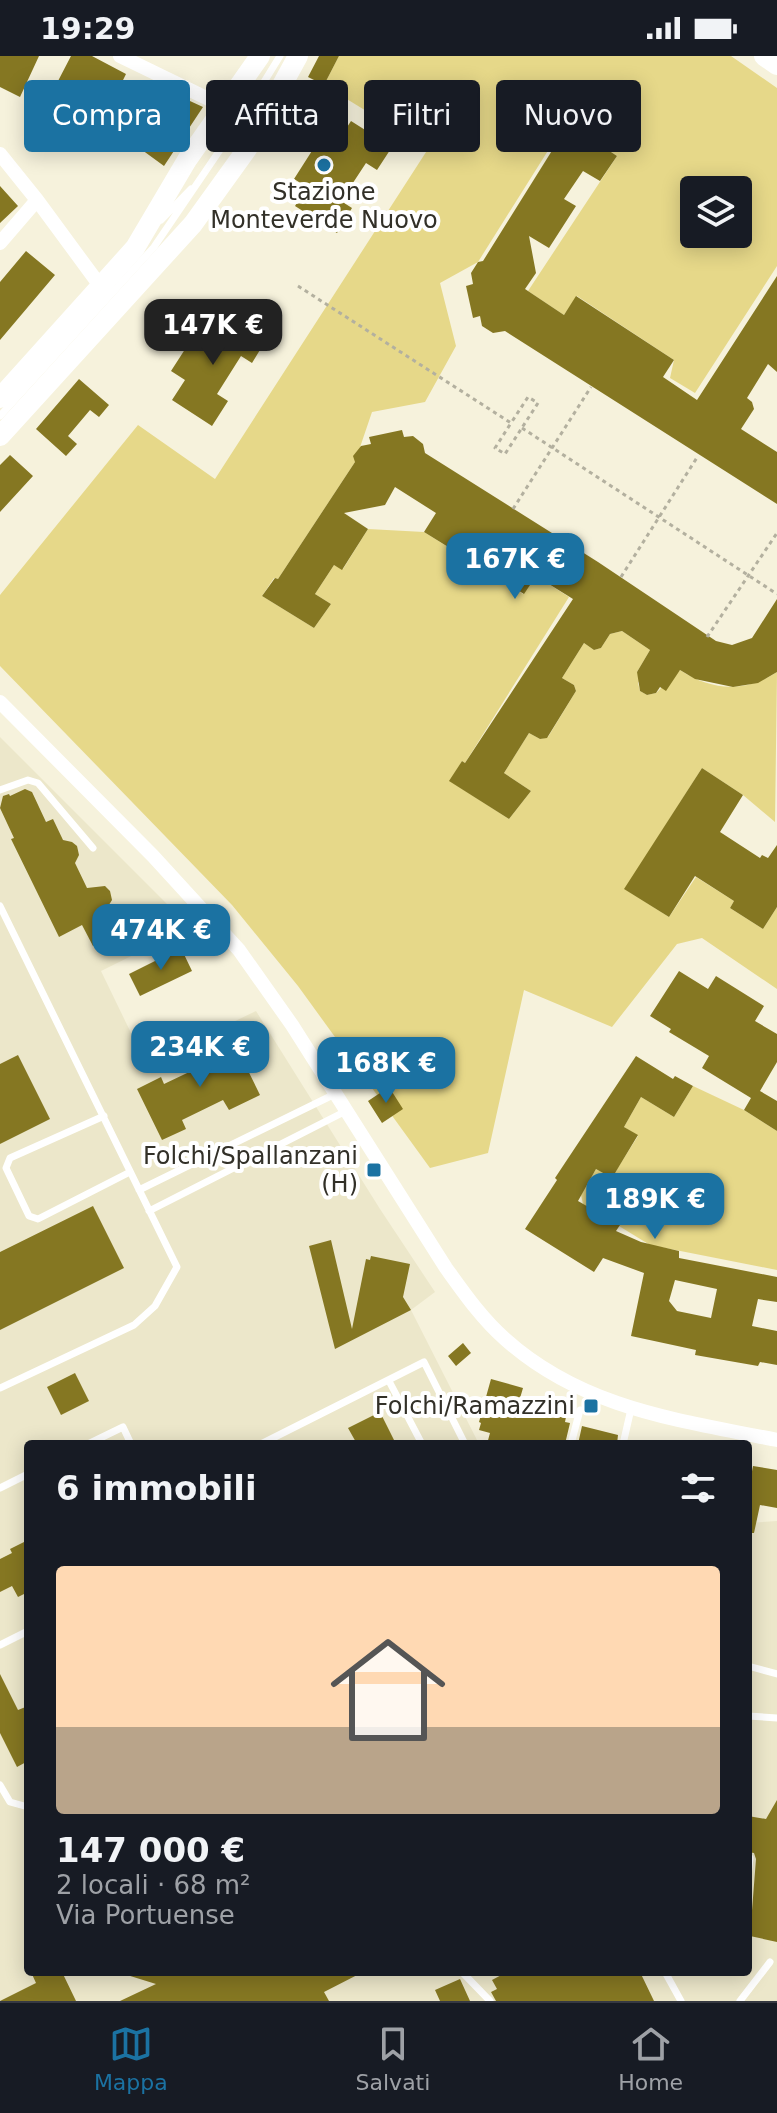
<!DOCTYPE html>
<html lang="it">
<meta charset="utf-8">
<style>
:root{--surface:#171b24;--page:#242831;--text:#f1f3f6;--muted:#9ea1a6;--line:#363941;--accent:#1b72a2}
body{margin:0;font-family:"DejaVu Sans",sans-serif;background:var(--page);color:var(--text);height:100vh;display:flex;flex-direction:column;font-size:30px;white-space:nowrap}
*{box-sizing:border-box;margin:0}
p{font-size:26px;color:var(--muted)}
.icon{flex:none;width:44px;height:44px;fill:none;stroke:currentColor;stroke-width:2;stroke-linecap:round;stroke-linejoin:round}
.map{position:relative;flex:1;overflow:hidden}
.side{position:absolute;left:24px;top:1384px;width:728px;height:536px;display:flex;flex-direction:column;background:var(--surface);border-radius:8px;box-shadow:0 4px 20px #0003}
.side>*{flex:none}
.banner{position:absolute;left:24px;top:24px;width:730px;height:72px;display:flex;gap:16px}
.tools{position:absolute;left:680px;top:120px;display:grid;gap:16px}
.tools a{display:grid;place-items:center;width:72px;height:72px;border-radius:8px;background:var(--surface);box-shadow:0 4px 20px #0003;font-size:40px}
.price{position:absolute;translate:-50% -68px;padding:0 18px;border-radius:16px;background:var(--accent);color:#fff;font-size:26px;line-height:52px;filter:drop-shadow(0 2px 4px #0008)}
.price::after{content:'';position:absolute;left:50%;top:48px;width:24px;height:18px;margin-left:-12px;background:inherit;clip-path:polygon(0 0,100% 0,50% 100%)}
.price.active{background:#222;color:#fff}
ul{padding:0;list-style:none}
li{display:grid;align-content:center;gap:16px;height:424px;padding:0 32px}
li+li{border-top:2px solid var(--line)}
li span{display:grid;place-items:center;height:248px;border-radius:8px;color:#555}
li>.icon{margin-inline-start:auto}
span .icon{width:144px;height:144px;fill:#fffc;stroke-width:1}
li b{font-size:34px}
h2{display:flex;justify-content:space-between;align-items:center;height:96px;padding:0 32px;font-size:34px}
.chip{padding:0 28px;border-radius:8px;background:var(--surface);box-shadow:0 4px 20px #0003;font-size:28px;line-height:72px}
.chip.active{background:var(--accent);color:#fff}
.status{display:flex;justify-content:space-between;align-items:center;height:56px;padding:0 40px;background:var(--surface);direction:ltr}
.status svg{height:22px;fill:currentColor}
.dock{display:flex;justify-content:space-around;align-items:center;height:112px;border-top:2px solid var(--line);background:var(--surface);font-size:22px;color:var(--muted)}
.dock a{display:grid;justify-items:center;gap:4px}
.dock .active{color:var(--accent)}
.map>svg:first-child{display:block}
.built{fill:#ece7ca}
.green{fill:#e6d889;fill-rule:evenodd}
.building{fill:#857722;fill-rule:evenodd}
.lines{fill:none;stroke-linecap:round;stroke-linejoin:round}
.path{stroke:#b3b09f;stroke-width:3;stroke-dasharray:4 4;stroke-linecap:butt}
.lane{stroke:#fff;stroke-width:7}
.street{stroke:#fff;stroke-width:14}
.secondary{stroke:#fff;stroke-width:20}
.poi-dot{fill:#1b72a2;stroke:#fff;stroke-width:3}
.labels{text-anchor:middle;stroke-width:8;stroke-linejoin:round;paint-order:stroke}
.poi-label{font-size:24px;fill:#323028;stroke:#fff;text-anchor:end}
</style>
<div class="status"><b>19:29</b><svg viewBox="0 0 49 12"><path d="M0 12V9h3v3zM5 12V6h3v6zM10 12V3h3v9zM15 12V0h3v12zM26 1h20v11H26zM47 4h2v5h-2z"/></svg></div>
<div class="map">
<svg width="777" height="1945" viewBox="0 0 777 1945">
<rect width="100%" height="100%" fill="#f6f2dc"/>
<path class="built" d="M 0,681 L 190,871 L 101,915 L 146,1008 L 256,955 L 380,1153 L 435,1236 L 411,1254 L 479,1388 L 28,1388 L 28,1916 L 748,1916 L 748,1467 L 777,1465 L 777,1945 L 0,1945 Z"/>
<path class="green" d="M 339,0 L 731,0 L 777,32 L 777,210 L 695,337 L 670,322 L 674,304 L 577,240 L 564,259 L 528,235 L 617,100 L 566,66 L 478,206 L 440,227 L 456,290 L 425,346 L 372,356 L 355,406 L 278,523 L 274,522 L 262,540 L 314,572 L 331,548 L 315,538 L 334,509 L 343,513 L 368,473 L 424,476 L 523,538 L 536,520 L 569,541 L 465,707 L 462,705 L 450,725 L 509,763 L 531,735 L 504,717 L 529,677 L 540,683 L 548,681 L 576,635 L 574,629 L 562,622 L 584,587 L 594,594 L 601,592 L 610,578 L 622,575 L 650,594 L 637,616 L 642,620 L 638,627 L 640,635 L 647,639 L 656,637 L 680,614 C 712,635 745,637 777,616 L 775,766 L 743,739 L 702,712 L 625,833 L 669,861 L 696,821 L 734,845 L 730,852 L 763,873 L 777,851 L 777,933 L 702,882 L 677,888 L 612,971 L 524,934 L 488,1097 L 430,1112 L 298,930 L 232,849 L 0,610 L 0,539 L 138,369 L 215,423 L 428,93 L 324,29 ZM 694,134 L 738,134 L 738,178 L 694,178 Z
M 693,1030 L 744,1054 L 777,1075 L 777,1214 L 650,1189 L 583,1148 L 581,1139 L 596,1113 L 612,1121 L 638,1080 L 624,1071 L 641,1041 L 674,1061 Z"/>
<path class="building" d="M 0,0 L 39,0 L 20,41 L 0,31 Z
M 71,0 L 92,0 L 126,18 L 96,79 L 44,52 Z
M 319,0 L 339,0 L 324,29 L 308,21 Z
M 153,28 L 203,51 L 164,110 L 138,91 L 158,65 L 137,55 Z
M 351,65 L 392,91 L 377,114 L 366,107 L 341,145 L 352,152 L 337,177 L 295,150 L 307,131 L 294,123 L 324,76 L 338,85 Z
M 566,66 L 617,100 L 600,125 L 583,115 L 564,143 L 576,150 L 549,192 L 529,180 L 536,217 L 525,233 L 564,259 L 576,240 L 674,304 L 663,321 L 697,344 L 777,220 L 777,316 L 768,308 L 747,342 L 752,346 L 754,353 L 741,373 L 777,396 L 777,448 L 505,275 L 493,277 L 482,270 L 480,260 L 473,262 L 466,230 L 473,228 L 471,217 L 478,206 L 483,205 L 558,85 L 554,84 Z
M 0,130 L 18,150 L 0,167 Z
M 26,195 L 55,219 L 0,284 L 0,226 Z
M 227,259 L 266,284 L 252,307 L 241,300 L 217,338 L 228,345 L 212,370 L 172,344 L 185,324 L 171,315 L 200,270 L 214,279 Z
M 79,323 L 109,349 L 99,361 L 90,354 L 68,380 L 77,388 L 66,400 L 36,373 Z
M 402,374 L 404,381 L 413,380 L 423,388 L 425,397 L 598,506 L 716,585 L 732,589 L 752,582 L 777,543 L 777,616 L 758,627 L 733,631 L 695,623 L 680,614 L 666,635 L 660,631 L 656,637 L 647,639 L 640,635 L 637,616 L 650,594 L 622,575 L 610,578 L 601,592 L 594,594 L 584,587 L 562,622 L 574,629 L 576,635 L 547,682 L 540,683 L 529,677 L 504,717 L 531,735 L 509,763 L 449,725 L 462,705 L 465,707 L 573,543 L 536,520 L 524,538 L 424,476 L 436,457 L 395,431 L 385,449 L 344,457 L 368,473 L 342,514 L 334,509 L 315,538 L 331,548 L 314,572 L 262,540 L 275,522 L 278,523 L 355,406 L 353,400 L 361,390 L 371,388 L 369,381 Z
M 10,399 L 33,420 L 0,456 L 0,409 Z
M 702,712 L 743,739 L 720,776 L 760,802 L 762,799 L 768,802 L 777,789 L 777,851 L 763,873 L 730,852 L 734,845 L 695,820 L 669,861 L 624,833 Z
M 25,733 L 32,736 L 46,766 L 53,763 L 63,784 L 72,786 L 77,790 L 79,799 L 75,807 L 87,832 L 105,830 L 110,835 L 112,844 L 107,852 L 120,877 L 93,890 L 82,869 L 59,881 L 11,783 L 14,782 L 0,752 L 3,740 L 9,738 L 10,740 Z
M 181,892 L 192,915 L 140,940 L 129,918 Z
M 679,915 L 708,933 L 716,920 L 764,950 L 755,965 L 777,978 L 777,1006 L 760,1035 L 777,1045 L 777,1075 L 744,1054 L 751,1042 L 702,1012 L 709,1000 L 669,976 L 671,973 L 650,960 Z
M 231,980 L 260,1039 L 229,1054 L 223,1044 L 182,1064 L 186,1073 L 162,1084 L 137,1033 L 161,1021 L 164,1028 L 206,1008 L 200,995 Z
M 18,999 L 50,1063 L 0,1088 L 0,1008 Z
M 636,1000 L 673,1023 L 675,1020 L 693,1030 L 674,1061 L 641,1041 L 624,1071 L 638,1079 L 612,1122 L 596,1113 L 578,1145 L 620,1169 L 616,1175 L 641,1186 L 679,1195 L 679,1202 L 777,1221 L 777,1246 L 758,1243 L 752,1270 L 777,1275 L 777,1309 L 760,1306 L 758,1310 L 695,1299 L 696,1294 L 631,1280 L 644,1217 L 603,1202 L 594,1216 L 525,1173 L 557,1124 L 555,1122 ZM 675,1224 L 717,1233 L 711,1262 L 677,1255 L 669,1245 Z
M 389,1031 L 403,1053 L 382,1067 L 368,1045 Z
M 93,1150 L 124,1212 L 0,1274 L 0,1196 Z
M 331,1184 L 352,1273 L 366,1203 L 370,1204 L 371,1200 L 410,1208 L 403,1241 L 411,1254 L 335,1293 L 309,1190 Z
M 463,1287 L 471,1297 L 456,1310 L 448,1300 Z
M 75,1317 L 89,1345 L 61,1359 L 47,1331 Z
M 491,1323 L 523,1332 L 518,1349 L 566,1361 L 565,1366 L 570,1367 L 565,1388 L 487,1388 L 490,1377 L 479,1374 L 481,1367 L 479,1366 Z
M 380,1356 L 396,1388 L 357,1388 L 348,1372 Z
M 582,1370 L 618,1379 L 617,1388 L 578,1388 Z
M 753,1410 L 777,1414 L 777,1452 L 760,1449 L 754,1477 L 748,1477 L 748,1436 Z
M 28,1484 L 28,1536 L 18,1541 L 12,1530 L 0,1536 L 0,1503 L 12,1497 L 10,1493 Z
M 0,1618 L 18,1654 L 28,1650 L 28,1705 L 17,1711 L 0,1677 Z
M 777,1744 L 777,1886 L 750,1880 L 756,1803 L 754,1797 L 748,1796 L 748,1760 L 766,1763 Z
M 31,1916 L 62,1916 L 76,1945 L 0,1945 L 36,1927 Z
M 127,1916 L 363,1916 L 324,1936 L 329,1945 L 120,1945 L 156,1928 L 127,1919 Z
M 507,1916 L 640,1916 L 654,1945 L 496,1945 L 491,1936 L 497,1933 L 492,1924 Z
M 460,1923 L 470,1945 L 440,1945 L 435,1934 Z"/>
<g class="lines">
<path class="path" d="M 298,230 L 511,367 L 528,341 L 538,347 L 505,398 L 495,392 L 511,367
M 522,372 L 777,538
M 513,453 L 591,331
M 621,521 L 698,400
M 707,581 L 777,477"/>
<path class="lane" d="M 161,164 L 191,133
M 0,360 L 154,191 L 243,60 L 280,0
M 0,734 L 28,724 L 38,727 L 93,792
M 0,850 L 177,1211 L 155,1250 L 134,1269 L 0,1332
M 104,1060 L 10,1102 L 6,1112 L 29,1160 L 38,1163 L 130,1116
M 139,1134 L 335,1038
M 149,1155 L 346,1055
M 389,1325 L 422,1388
M 88,1388 L 123,1371 L 131,1388
M 261,1388 L 424,1306 L 465,1388
M 571,1388 L 580,1354
M 623,1388 L 631,1353
M 0,1432 L 28,1418
M 0,1589 L 28,1575
M 748,1610 L 777,1618
M 748,1660 L 777,1662
M 0,1729 L 10,1746 L 28,1751
M 748,1821 L 750,1802
M 462,1916 L 490,1945
M 665,1916 L 681,1945
M 740,1945 L 770,1906"/>
<path class="street" d="M 120,0 L 225,51
M 0,98 L 37,144 L 101,231
M 0,187 L 37,144
M 0,646 L 153,800 L 239,894 L 292,969 L 446,1212 C 464,1237 482,1263 505,1283 C 583,1353 679,1364 777,1384"/>
<path class="secondary" d="M 764,0 L 777,9
M 0,342 L 135,192 L 187,104 L 260,0
M 0,380 L 193,168 L 247,93 L 298,0"/>
</g>
<g class="poi-dot">
<circle cx="324" cy="109" r="8"/>
<rect x="366" y="1106" width="16" height="16" rx="4"/>
<rect x="583" y="1342" width="16" height="16" rx="4"/>
</g>
<g class="labels">
<g class="poi-label">
<text x="324" y="144" text-anchor="middle">Stazione<tspan x="324" dy="28">Monteverde Nuovo</tspan></text>
<text x="358" y="1108">Folchi/Spallanzani<tspan x="358" dy="28">(H)</tspan></text>
<text x="575" y="1358">Folchi/Ramazzini</text>
</g>
</g>
</svg>
<div class="tools">
<a><svg class="icon" aria-label="layers" viewBox="0 0 24 24"><path d="M12 4l9 5-9 5-9-5zM3 14l9 5 9-5"/></svg></a>
</div>
<b class="price active" style="left:213px;top:311px">147K €</b>
<b class="price" style="left:515px;top:545px">167K €</b>
<b class="price" style="left:161px;top:916px">474K €</b>
<b class="price" style="left:200px;top:1033px">234K €</b>
<b class="price" style="left:386px;top:1049px">168K €</b>
<b class="price" style="left:655px;top:1185px">189K €</b>
<div class="banner">
<a class="chip active">Compra</a>
<a class="chip">Affitta</a>
<a class="chip">Filtri</a>
<a class="chip">Nuovo</a>
</div>
<section class="side">
<h2>6 immobili<svg class="icon" aria-label="filters" viewBox="0 0 24 24"><path d="M4 7h16M4 17h16"/><circle cx="9" cy="7" r="2"/><circle cx="15" cy="17" r="2"/></svg></h2>
<ul>
<li><span style="background:linear-gradient(#ffd9b3 65%,#b9a48a 0)"><svg class="icon" aria-label="home" viewBox="0 0 24 24"><path d="M3 11l9-7 9 7M6 9v11h12V9"/></svg></span><div><b>147 000 €</b><p>2 locali · 68 m²</p><p>Via Portuense</p></div></li>
</ul>
</section>
</div>
<nav class="dock">
<a class="active"><svg class="icon" aria-label="map" viewBox="0 0 24 24"><path d="M3 6l6-2 6 2 6-2v14l-6 2-6-2-6 2zM9 4v14M15 6v14"/></svg>Mappa</a>
<a><svg class="icon" aria-label="saved" viewBox="0 0 24 24"><path d="M7 4h10v16l-5-4-5 4z"/></svg>Salvati</a>
<a><svg class="icon" aria-label="home" viewBox="0 0 24 24"><path d="M3 11l9-7 9 7M6 9v11h12V9"/></svg>Home</a>
</nav>
